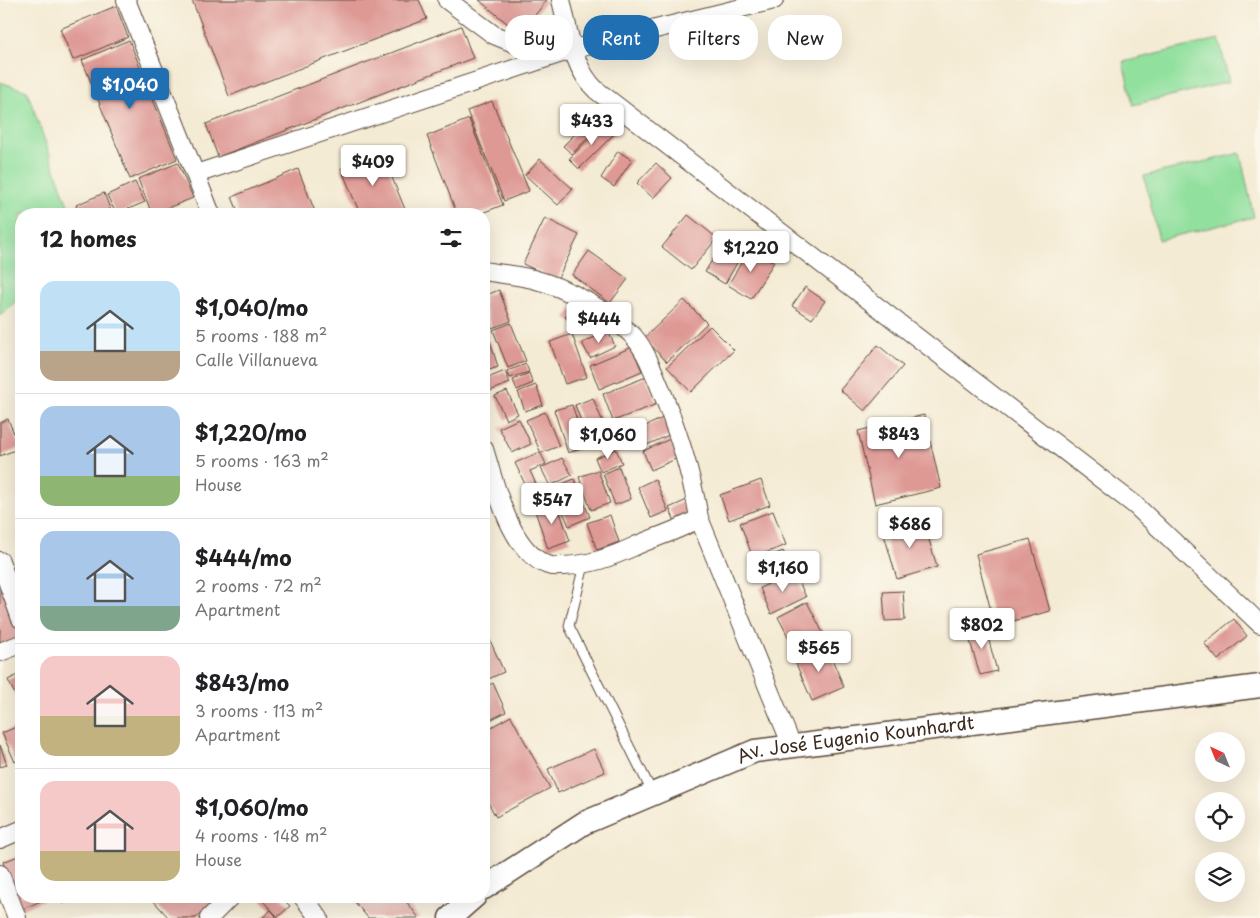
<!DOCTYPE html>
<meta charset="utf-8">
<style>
:root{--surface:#fff;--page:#f2f2f2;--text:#202124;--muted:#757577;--line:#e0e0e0;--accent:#1f6fb2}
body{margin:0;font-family:"Playpen Sans",sans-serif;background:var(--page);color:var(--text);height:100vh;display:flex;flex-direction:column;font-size:19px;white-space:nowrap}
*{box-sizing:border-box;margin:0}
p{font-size:16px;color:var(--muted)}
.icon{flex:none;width:28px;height:28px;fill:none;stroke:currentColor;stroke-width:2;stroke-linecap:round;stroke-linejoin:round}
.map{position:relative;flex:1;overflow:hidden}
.details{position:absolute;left:15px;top:208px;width:475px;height:695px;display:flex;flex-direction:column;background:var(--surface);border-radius:20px;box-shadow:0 5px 20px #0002}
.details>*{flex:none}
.guide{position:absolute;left:505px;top:15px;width:475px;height:45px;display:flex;gap:10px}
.needle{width:32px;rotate:317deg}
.fabs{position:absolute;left:1195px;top:732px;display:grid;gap:10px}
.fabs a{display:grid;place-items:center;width:50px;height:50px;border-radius:50%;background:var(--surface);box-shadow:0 5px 20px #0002;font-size:25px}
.price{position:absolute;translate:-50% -42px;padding:0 11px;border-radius:5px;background:#fff;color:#222;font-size:16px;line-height:32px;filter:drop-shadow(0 1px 2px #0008)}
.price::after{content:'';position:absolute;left:50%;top:30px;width:15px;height:11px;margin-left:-8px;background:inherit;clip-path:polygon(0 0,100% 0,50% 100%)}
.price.on{background:var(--accent);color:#fff}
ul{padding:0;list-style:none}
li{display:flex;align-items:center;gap:15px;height:125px;padding:0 25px}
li+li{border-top:1px solid var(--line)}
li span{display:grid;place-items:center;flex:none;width:140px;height:100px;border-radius:15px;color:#555}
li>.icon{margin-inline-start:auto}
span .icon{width:60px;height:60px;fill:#fffc;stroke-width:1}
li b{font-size:21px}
h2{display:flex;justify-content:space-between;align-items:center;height:60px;padding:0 25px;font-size:21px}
.pill{padding:0 18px;border-radius:20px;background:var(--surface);box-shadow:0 5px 20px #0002;font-size:18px;line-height:45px}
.pill.on{background:var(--accent);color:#fff}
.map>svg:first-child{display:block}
.green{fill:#91e09e;stroke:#66855e}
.building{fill:#de9994}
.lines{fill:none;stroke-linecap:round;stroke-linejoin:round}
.service-casing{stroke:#574739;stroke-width:11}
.minor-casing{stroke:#574739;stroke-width:20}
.tertiary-casing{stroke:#574739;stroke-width:25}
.service{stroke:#fff;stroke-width:9}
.minor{stroke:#fff;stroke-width:18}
.tertiary{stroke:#fff;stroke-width:22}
.labels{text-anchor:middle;stroke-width:4;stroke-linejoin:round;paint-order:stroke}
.street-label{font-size:18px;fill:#3b2a1e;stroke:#fbf7ec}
</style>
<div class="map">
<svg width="1260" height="918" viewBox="0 0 1260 918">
<rect width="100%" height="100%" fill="#fbf7ec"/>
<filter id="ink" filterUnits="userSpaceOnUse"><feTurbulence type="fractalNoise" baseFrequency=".02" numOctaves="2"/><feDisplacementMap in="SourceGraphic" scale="10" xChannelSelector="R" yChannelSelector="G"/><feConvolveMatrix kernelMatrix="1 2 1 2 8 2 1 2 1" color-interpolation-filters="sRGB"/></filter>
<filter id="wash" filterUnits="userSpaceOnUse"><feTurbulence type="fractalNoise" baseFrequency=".0096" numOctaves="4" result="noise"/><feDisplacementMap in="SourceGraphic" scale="20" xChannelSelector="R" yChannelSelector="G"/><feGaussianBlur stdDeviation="1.12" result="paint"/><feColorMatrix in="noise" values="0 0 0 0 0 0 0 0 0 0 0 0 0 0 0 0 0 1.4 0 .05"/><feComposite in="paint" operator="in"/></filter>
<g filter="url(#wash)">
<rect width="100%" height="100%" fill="#f4ebd4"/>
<path class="green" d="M 1219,39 L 1229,82 L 1133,105 L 1123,62 Z
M 0,82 L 27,91 L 71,214 L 21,214 L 21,296 L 0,316 Z
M 1240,153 L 1254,217 L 1159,240 L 1144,176 Z"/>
<g id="blocks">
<path class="building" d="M 192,0 L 419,0 L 427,19 L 229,96 Z
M 479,0 L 547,0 L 520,34 Z
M 116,6 L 128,37 L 73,60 L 60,29 Z
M 461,26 L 473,58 L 218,157 L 206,124 Z
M 129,40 L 177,159 L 130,179 L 82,60 Z
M 492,101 L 529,191 L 504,201 L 467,111 Z
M 591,118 L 599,126 L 572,154 L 563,146 Z
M 469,119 L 503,205 L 479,214 L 457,214 L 427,136 Z
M 604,123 L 615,133 L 579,169 L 569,159 Z
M 381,151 L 407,214 L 360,214 L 341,168 Z
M 618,151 L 632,160 L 614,187 L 601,178 Z
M 540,159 L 573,189 L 558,205 L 525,175 Z
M 178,163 L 193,198 L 152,214 L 138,179 Z
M 656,163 L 672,178 L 653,198 L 637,183 Z
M 298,169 L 316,214 L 239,214 L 232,197 Z
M 135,182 L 145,202 L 116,214 L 107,195 Z
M 104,193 L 112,214 L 79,214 L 76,205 Z
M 688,215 L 717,238 L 691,270 L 662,247 Z
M 545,218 L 579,235 L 557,280 L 523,264 Z
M 726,237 L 745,249 L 725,284 L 705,272 Z
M 750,248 L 774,262 L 751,299 L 728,285 Z
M 589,251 L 628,279 L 610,303 L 572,275 Z
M 805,287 L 825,301 L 812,319 L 792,306 Z
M 499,290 L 511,321 L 492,328 L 484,306 L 484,296 Z
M 684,300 L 707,323 L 667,362 L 644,338 Z
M 577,305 L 595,322 L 584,334 L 565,317 Z
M 511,323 L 526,361 L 508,368 L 493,330 Z
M 484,326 L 488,337 L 484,339 Z
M 710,326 L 734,350 L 691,392 L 667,367 Z
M 608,331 L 615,346 L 590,358 L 582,343 Z
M 572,334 L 587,377 L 565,384 L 550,342 Z
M 490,341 L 498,367 L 484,372 L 484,343 Z
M 878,345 L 903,366 L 865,411 L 840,390 Z
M 632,347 L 642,371 L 599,389 L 590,365 Z
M 526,364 L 529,372 L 510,378 L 507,371 Z
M 505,371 L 510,383 L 490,391 L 485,379 Z
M 529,373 L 533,383 L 517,390 L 513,380 Z
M 646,377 L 657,404 L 613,421 L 603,394 Z
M 536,385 L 543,405 L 525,411 L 518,392 Z
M 507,391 L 518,414 L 506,420 L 495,396 Z
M 593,398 L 606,430 L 587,437 L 575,405 Z
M 572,405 L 586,447 L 568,453 L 554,410 Z
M 545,412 L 559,446 L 541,453 L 526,420 Z
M 924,415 L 941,488 L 875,504 L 858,431 Z
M 663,418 L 671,434 L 647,445 L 639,429 Z
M 8,419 L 20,448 L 0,456 L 0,423 Z
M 519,419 L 531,444 L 512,453 L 499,428 Z
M 670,439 L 678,458 L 651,470 L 643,451 Z
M 616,449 L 622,463 L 601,472 L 595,458 Z
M 540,452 L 546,464 L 530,471 L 541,495 L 532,499 L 515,463 Z
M 562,458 L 572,475 L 550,486 L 541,468 Z
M 619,467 L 631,499 L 615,505 L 603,474 Z
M 598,470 L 610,503 L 591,510 L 579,477 Z
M 574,479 L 590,517 L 569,526 L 553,488 Z
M 655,479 L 668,511 L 651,518 L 638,487 Z
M 761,480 L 770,505 L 729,520 L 720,495 Z
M 687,500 L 693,513 L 675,521 L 669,508 Z
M 556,501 L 570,541 L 548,549 L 534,508 Z
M 773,511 L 786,545 L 753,558 L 740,523 Z
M 610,515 L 619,542 L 597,550 L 587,523 Z
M 923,519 L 937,567 L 897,579 L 883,531 Z
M 1030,539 L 1050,611 L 995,626 L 976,554 Z
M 783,551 L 790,565 L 756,579 L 750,564 Z
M 794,571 L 806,597 L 771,614 L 760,588 Z
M 0,582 L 21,633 L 21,641 L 0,650 Z
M 903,591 L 905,620 L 885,621 L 883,592 Z
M 807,602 L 823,633 L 794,648 L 778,617 Z
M 1234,619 L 1247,636 L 1218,660 L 1204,643 Z
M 985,626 L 997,671 L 980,675 L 967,631 Z
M 486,631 L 504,672 L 484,681 L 484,632 Z
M 826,645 L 844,687 L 812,701 L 794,659 Z
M 21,673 L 21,707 L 8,680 Z
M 493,683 L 506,712 L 486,722 L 484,717 L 484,688 Z
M 511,716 L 550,788 L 496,817 L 484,795 L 484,731 Z
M 21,725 L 21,759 L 15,762 L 2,733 Z
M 0,745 L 7,765 L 0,767 Z
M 594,749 L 605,772 L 558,793 L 548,769 Z
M 21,855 L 21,896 L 53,896 L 22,909 L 3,862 Z
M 59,896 L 75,896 L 63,904 Z
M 149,896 L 206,896 L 212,903 L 196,918 L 169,918 Z
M 262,896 L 280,896 L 290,906 L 278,917 L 260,898 Z
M 350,896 L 402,896 L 419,918 L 368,918 Z
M 271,910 L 276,916 L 275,918 L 262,918 Z"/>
</g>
</g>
<g filter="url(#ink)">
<use href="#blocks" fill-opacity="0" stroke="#574739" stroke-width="1"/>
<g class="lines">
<g class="service-casing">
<path id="service" d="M 584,565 L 569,626 L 653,794"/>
</g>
<g class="minor-casing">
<path id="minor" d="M 126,0 L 211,214
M 447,0 L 494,35 L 548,57
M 561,0 C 569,31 572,67 596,90 L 1135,505 L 1260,624
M 196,174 L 574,49 L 774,0
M 484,271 C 500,274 517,275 533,279 C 567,288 606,309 631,334 C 643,345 651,366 657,380 C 676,425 691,469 699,518 L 792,746
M 484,449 C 495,484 510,552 548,565 C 553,567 559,566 563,566 C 589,565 609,558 633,547 C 654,537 679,531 699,518
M 0,561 L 21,619
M 0,652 L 21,644
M 0,839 L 21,830
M 0,874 L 17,918
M 302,896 L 319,918
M 209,918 L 231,896"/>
</g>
<g class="tertiary-casing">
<g id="tertiary">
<path id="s1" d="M 484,888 L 584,823 L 755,751 L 1260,686"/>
<path d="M 450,918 L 475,896"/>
</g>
</g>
<use href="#service" class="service"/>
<use href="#minor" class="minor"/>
<use href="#tertiary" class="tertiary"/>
</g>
</g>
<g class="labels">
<g class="street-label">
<text dy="6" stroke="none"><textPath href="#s1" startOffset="406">Av. José Eugenio Kounhardt</textPath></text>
</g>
</g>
</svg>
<div class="fabs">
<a><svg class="needle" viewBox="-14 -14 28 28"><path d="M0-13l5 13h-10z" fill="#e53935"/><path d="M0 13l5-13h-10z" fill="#757577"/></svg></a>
<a><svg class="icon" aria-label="locate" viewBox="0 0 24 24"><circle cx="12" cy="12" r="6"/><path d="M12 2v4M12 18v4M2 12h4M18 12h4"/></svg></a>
<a><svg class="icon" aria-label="layers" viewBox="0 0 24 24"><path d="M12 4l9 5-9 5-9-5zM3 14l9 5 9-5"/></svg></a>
</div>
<b class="price on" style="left:130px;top:110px">$1,040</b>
<b class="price" style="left:592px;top:146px">$433</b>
<b class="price" style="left:373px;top:187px">$409</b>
<b class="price" style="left:751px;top:273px">$1,220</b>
<b class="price" style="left:599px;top:344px">$444</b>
<b class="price" style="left:899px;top:459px">$843</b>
<b class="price" style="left:608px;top:460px">$1,060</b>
<b class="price" style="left:552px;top:525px">$547</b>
<b class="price" style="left:910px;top:549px">$686</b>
<b class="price" style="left:783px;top:593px">$1,160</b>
<b class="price" style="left:982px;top:650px">$802</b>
<b class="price" style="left:819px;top:673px">$565</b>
<div class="guide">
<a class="pill">Buy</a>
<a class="pill on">Rent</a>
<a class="pill">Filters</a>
<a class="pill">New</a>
</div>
<section class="details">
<h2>12 homes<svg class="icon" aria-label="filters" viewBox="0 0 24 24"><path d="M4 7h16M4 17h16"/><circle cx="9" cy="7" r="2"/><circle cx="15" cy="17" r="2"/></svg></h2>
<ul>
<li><span style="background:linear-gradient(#bfe0f5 70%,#b9a48a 0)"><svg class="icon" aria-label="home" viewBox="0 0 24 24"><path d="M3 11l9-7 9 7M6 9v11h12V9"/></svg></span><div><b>$1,040/mo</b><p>5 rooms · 188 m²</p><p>Calle Villanueva</p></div></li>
<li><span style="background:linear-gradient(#a9c7e8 70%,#8fb573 0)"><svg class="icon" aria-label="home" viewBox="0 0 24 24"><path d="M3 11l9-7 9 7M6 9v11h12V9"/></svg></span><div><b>$1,220/mo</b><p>5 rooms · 163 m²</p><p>House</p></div></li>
<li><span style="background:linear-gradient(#a9c7e8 75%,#7fa58c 0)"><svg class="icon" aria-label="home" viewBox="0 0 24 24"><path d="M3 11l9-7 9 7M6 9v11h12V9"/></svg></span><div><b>$444/mo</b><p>2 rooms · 72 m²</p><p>Apartment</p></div></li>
<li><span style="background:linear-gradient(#f6c9c9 60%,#c2b280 0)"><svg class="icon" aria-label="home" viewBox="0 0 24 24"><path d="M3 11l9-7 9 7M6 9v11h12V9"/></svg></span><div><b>$843/mo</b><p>3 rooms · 113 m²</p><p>Apartment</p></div></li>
<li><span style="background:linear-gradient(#f6c9c9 70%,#c2b280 0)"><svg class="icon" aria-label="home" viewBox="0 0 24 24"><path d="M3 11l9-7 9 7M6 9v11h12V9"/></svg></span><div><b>$1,060/mo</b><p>4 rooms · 148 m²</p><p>House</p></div></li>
</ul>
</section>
</div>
